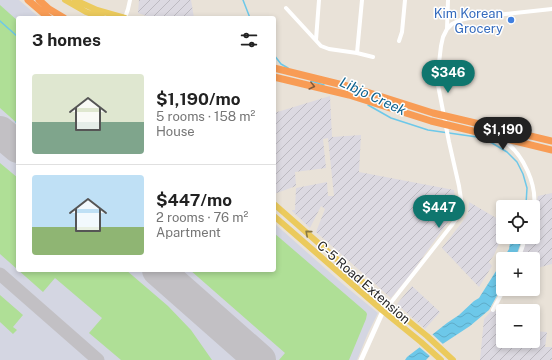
<!DOCTYPE html>
<meta charset="utf-8">
<style>
:root{--surface:#fff;--page:#f6f6f6;--text:#222;--muted:#767676;--line:#e0e0e0;--accent:#0f766e}
body{margin:0;font-family:"Public Sans",sans-serif;background:var(--page);color:var(--text);height:100vh;display:flex;flex-direction:column;font-size:15px;white-space:nowrap}
*{box-sizing:border-box;margin:0}
p{font-size:13px;color:var(--muted)}
.icon{flex:none;width:22px;height:22px;fill:none;stroke:currentColor;stroke-width:2;stroke-linecap:round;stroke-linejoin:round}
.map{position:relative;flex:1;overflow:hidden}
.drawer{position:absolute;left:16px;top:16px;width:260px;height:256px;display:flex;flex-direction:column;background:var(--surface);border-radius:4px;box-shadow:0 2px 6px #0003}
.drawer>*{flex:none}
.buttons{position:absolute;left:496px;top:200px;display:grid;gap:8px}
.buttons a{display:grid;place-items:center;width:44px;height:44px;border-radius:4px;background:var(--surface);box-shadow:0 2px 6px #0003;font-size:20px}
.price{position:absolute;translate:-50% -34px;padding:0 9px;border-radius:14px;background:var(--accent);color:#fff;font-size:13px;line-height:26px;filter:drop-shadow(0 1px 2px #0008)}
.price::after{content:'';position:absolute;left:50%;top:24px;width:12px;height:9px;margin-left:-6px;background:inherit;clip-path:polygon(0 0,100% 0,50% 100%)}
.price.current{background:#222;color:#fff}
ul{padding:0;list-style:none}
li{display:flex;align-items:center;gap:12px;height:100px;padding:0 16px}
li+li{border-top:1px solid var(--line)}
li span{display:grid;place-items:center;flex:none;width:112px;height:80px;border-radius:4px;color:#555}
li>.icon{margin-inline-start:auto}
span .icon{width:48px;height:48px;fill:#fffc;stroke-width:1}
li b{font-size:17px}
h2{display:flex;justify-content:space-between;align-items:center;height:48px;padding:0 16px;font-size:17px}
.map>svg:first-child{display:block}
.industrial{fill:url(#industrial-furrows)}
.airport{fill:#d4d6e2}
.grass{fill:#afdf96}
.water{fill:url(#water-waves)}
.pier{fill:#e9e2d8}
.lines{fill:none;stroke-linecap:round;stroke-linejoin:round}
.stream{stroke:#6dc8e9;stroke-width:1.5}
.taxiway{stroke:#c2c0c4;stroke-width:13}
.runway{stroke:#c2c0c4;stroke-width:32}
.minor{stroke:#fff;stroke-width:4}
.tertiary{stroke:#fff;stroke-width:5}
.primary{stroke:#ebca5c;stroke-width:6}
.motorway{stroke:#f89c55;stroke-width:7}
.oneway{stroke:#855c3c}
.oneway2{stroke:#897842}
.shop-dot{fill:#3f7fe0;stroke:#fff;stroke-width:1.5}
.labels{text-anchor:middle;stroke-width:3;stroke-linejoin:round;paint-order:stroke}
.shop-label{font-size:13px;fill:#366cbe;stroke:#fff;text-anchor:end}
.street-label{font-size:13px;fill:#272727;stroke:#fff}
.water-label{font-size:14px;font-style:italic;fill:#116490;stroke:#fff}
</style>
<div class="map">
<svg width="552" height="360" viewBox="0 0 552 360">
<defs>
<pattern id="industrial-furrows" width="10" height="10" patternUnits="userSpaceOnUse"><rect width="10" height="10" fill="#dcd9e1"/><path d="M-1 1l2-2M0 10L10 0M9 11l2-2" fill="none" stroke="#bdbac1"/></pattern>
<pattern id="water-waves" width="16" height="10" patternUnits="userSpaceOnUse"><rect width="16" height="10" fill="#6dc8e9"/><path d="M0 5q4-4 8 0t8 0" fill="none" stroke="#5eacc8"/></pattern>
</defs>
<rect width="100%" height="100%" fill="#e9e2d8"/>
<path class="industrial" d="M 139,0 L 191,0 L 194,18 L 152,18 L 138,13 Z
M 330,96 L 332,137 L 361,135 L 359,172 L 454,190 L 456,205 L 455,212 L 410,275 L 391,298 L 316,232 L 325,209 L 321,206 L 310,228 L 292,211 L 292,210 L 295,210 L 296,188 L 327,182 L 328,196 L 334,196 L 328,138 L 323,139 L 326,168 L 295,172 L 296,186 L 274,194 L 274,113 Z
M 552,193 L 552,264 L 533,269 L 533,259 L 520,259 L 528,237 L 533,237 L 533,217 L 538,196 Z
M 469,202 L 503,222 L 503,234 L 494,255 L 489,262 L 492,266 L 479,287 L 442,248 L 463,221 L 468,213 Z
M 412,286 L 440,312 L 425,329 L 397,304 Z
M 492,310 L 503,313 L 503,341 L 533,341 L 533,331 L 547,332 L 545,347 L 552,347 L 552,360 L 480,360 L 484,319 Z"/>
<path class="airport" d="M 0,0 L 19,0 L 40,18 L 18,18 L 18,270 L 274,270 L 274,223 L 344,285 L 378,313 L 368,333 L 357,360 L 0,360 Z"/>
<path class="grass" d="M 0,5 L 18,21 L 18,124 L 0,108 Z
M 0,163 L 18,178 L 18,270 L 126,270 L 168,306 L 191,330 L 212,360 L 121,360 L 89,333 L 102,318 L 55,278 L 43,292 L 0,254 Z
M 274,233 L 366,312 L 367,314 L 366,319 L 349,360 L 279,360 L 285,353 L 190,270 L 274,270 Z
M 0,295 L 23,315 L 13,327 L 17,330 L 13,334 L 0,322 Z"/>
<path class="water" d="M 511,237 L 523,237 L 515,259 L 503,259 L 509,249 Z
M 503,260 L 503,284 L 494,301 L 489,310 L 470,326 L 438,347 L 426,360 L 405,360 L 407,357 L 420,347 L 433,334 L 447,323 L 459,315 L 474,301 L 479,298 Z"/>
<path class="pier" d="M 431,333 L 444,345 L 439,348 L 431,357 L 418,346 Z"/>
<g class="lines">
<path class="stream" d="M 243,0 L 250,18
M 0,21 L 18,37
M 274,55 L 281,64 L 288,68
M 311,81 L 324,85
M 368,105 L 391,118 L 428,130 L 477,137 L 492,143 L 507,152 L 517,162 L 523,174 L 527,188 L 526,204
M 16,122 L 18,120"/>
<path class="taxiway" d="M 0,138 L 5,139 L 13,143
M 0,274 L 98,360
M 237,339 L 246,352 L 248,360"/>
<path class="runway" d="M 0,132 L 18,147
M 158,270 L 260,360"/>
<path class="minor" d="M 286,8 L 321,46 L 329,49 L 357,53 L 373,57
M 125,18 L 128,9 L 130,0
M 447,29 L 448,0
M 316,40 L 319,0
M 399,41 L 402,32 L 405,0
M 357,53 L 362,0
M 502,140 C 523,152 539,187 533,211
M 518,259 L 526,237
M 389,305 L 451,226 L 461,212 L 462,206 L 459,186 L 449,142 L 438,85 L 439,63 L 441,46 L 443,37 L 447,29 L 452,24 L 460,20 L 469,18 L 552,9
M 493,310 L 504,289"/>
<path class="tertiary" d="M 361,360 L 383,311 L 389,305"/>
<path class="primary" d="M 65,0 L 86,12 L 103,18
M 75,0 L 97,10 L 125,18
M 274,204 L 389,305 L 427,336 L 453,360
M 274,216 L 383,311 L 421,342 L 441,360"/>
<path class="motorway" d="M 28,0 L 49,18
M 39,0 L 49,9 L 64,18
M 274,68 L 351,87 L 433,113 L 552,141
M 274,77 L 349,95 L 431,121 L 552,150"/>
</g>
<defs><path id="oneway-chevron" d="M-2-3.5L2.5 0L-2 3.5" fill="none" stroke-width="1.6" stroke-linecap="round" stroke-linejoin="round"/></defs>
<use class="oneway" href="#oneway-chevron" transform="translate(312 86) rotate(14)"/>
<use class="oneway2" href="#oneway-chevron" transform="translate(308 233) rotate(-139)"/>
<circle class="shop-dot" cx="511" cy="20" r="4"/>
<g class="labels">
<g class="shop-label">
<text x="503" y="18">Kim Korean<tspan x="503" dy="15">Grocery</tspan></text>
</g>
<g class="street-label">
<text transform="translate(364 282) rotate(41)" y="5">C-5 Road Extension</text>
</g>
<g class="water-label">
<text transform="translate(373 96) rotate(25)" y="5">Libjo Creek</text>
</g>
</g>
</svg>
<div class="buttons">
<a><svg class="icon" aria-label="locate" viewBox="0 0 24 24"><circle cx="12" cy="12" r="6"/><path d="M12 2v4M12 18v4M2 12h4M18 12h4"/></svg></a>
<a>+</a>
<a>−</a>
</div>
<b class="price" style="left:448px;top:94px">$346</b>
<b class="price current" style="left:503px;top:151px">$1,190</b>
<b class="price" style="left:439px;top:229px">$447</b>
<section class="drawer">
<h2>3 homes<svg class="icon" aria-label="filters" viewBox="0 0 24 24"><path d="M4 7h16M4 17h16"/><circle cx="9" cy="7" r="2"/><circle cx="15" cy="17" r="2"/></svg></h2>
<ul>
<li><span style="background:linear-gradient(#dfe7d0 60%,#7fa58c 0)"><svg class="icon" aria-label="home" viewBox="0 0 24 24"><path d="M3 11l9-7 9 7M6 9v11h12V9"/></svg></span><div><b>$1,190/mo</b><p>5 rooms · 158 m²</p><p>House</p></div></li>
<li><span style="background:linear-gradient(#bfe0f5 65%,#8fb573 0)"><svg class="icon" aria-label="home" viewBox="0 0 24 24"><path d="M3 11l9-7 9 7M6 9v11h12V9"/></svg></span><div><b>$447/mo</b><p>2 rooms · 76 m²</p><p>Apartment</p></div></li>
</ul>
</section>
</div>
